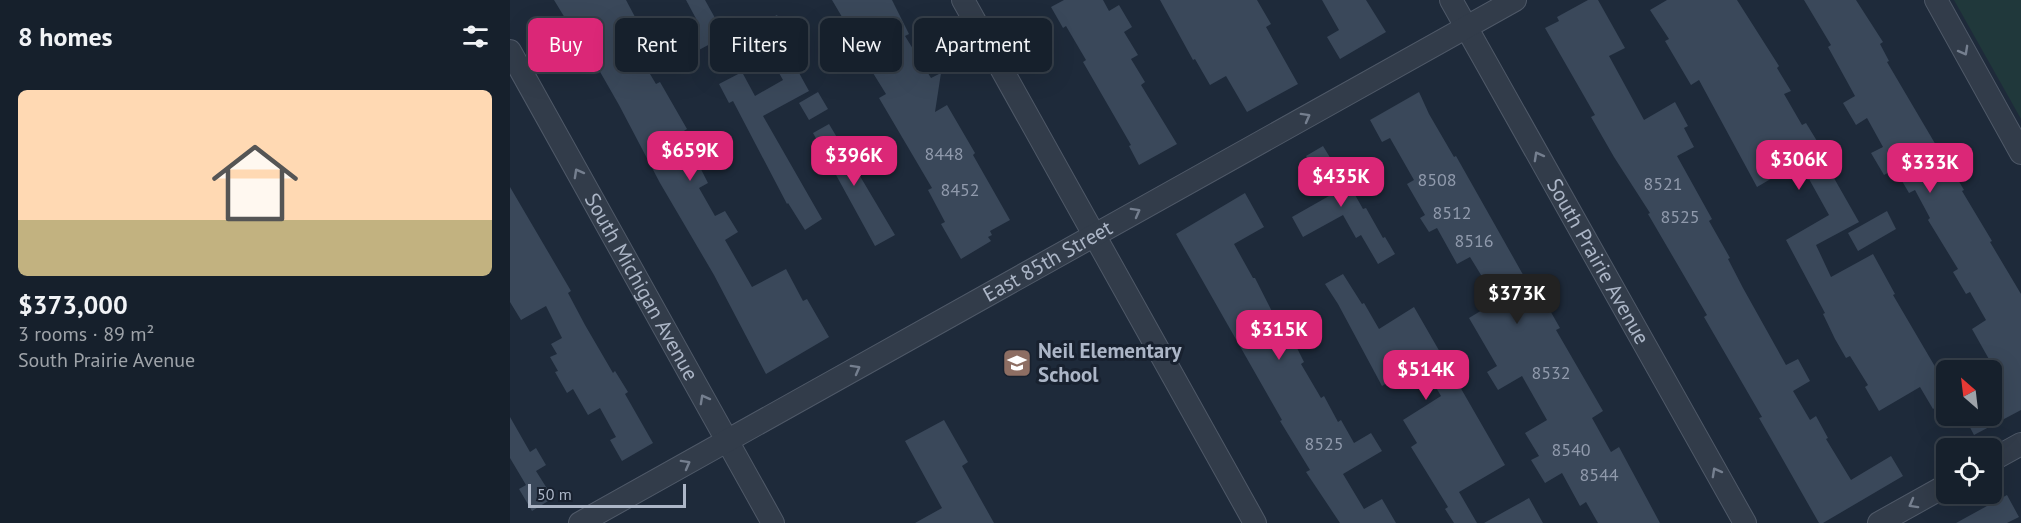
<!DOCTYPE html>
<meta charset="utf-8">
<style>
:root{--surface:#16202c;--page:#1f2834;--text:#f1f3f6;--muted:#9ea3a9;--line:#353e48;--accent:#db2777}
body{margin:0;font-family:"PT Sans",sans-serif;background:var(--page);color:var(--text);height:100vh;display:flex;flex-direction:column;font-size:22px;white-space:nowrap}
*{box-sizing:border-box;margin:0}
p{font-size:20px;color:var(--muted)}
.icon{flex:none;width:33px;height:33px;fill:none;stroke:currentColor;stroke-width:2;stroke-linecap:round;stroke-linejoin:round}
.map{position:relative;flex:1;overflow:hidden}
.side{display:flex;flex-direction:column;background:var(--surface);width:510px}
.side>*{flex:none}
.guide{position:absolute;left:18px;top:18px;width:570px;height:54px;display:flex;gap:12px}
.needle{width:39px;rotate:332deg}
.controls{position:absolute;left:1426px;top:360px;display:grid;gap:12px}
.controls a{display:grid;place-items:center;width:66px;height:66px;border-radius:9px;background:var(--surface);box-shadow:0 6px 24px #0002,0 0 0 2px var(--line);font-size:30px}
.scale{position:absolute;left:18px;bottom:15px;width:158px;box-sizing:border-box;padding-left:6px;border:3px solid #acb6c7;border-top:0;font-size:16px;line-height:21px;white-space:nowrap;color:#acb6c7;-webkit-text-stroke:4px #18212f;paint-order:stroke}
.price{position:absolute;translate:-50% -51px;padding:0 14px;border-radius:12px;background:var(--accent);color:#fff;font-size:20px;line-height:39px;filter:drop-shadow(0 2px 3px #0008)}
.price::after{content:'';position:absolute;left:50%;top:36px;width:18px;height:14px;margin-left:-9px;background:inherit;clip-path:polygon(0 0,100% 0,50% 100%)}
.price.on{background:#222;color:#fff}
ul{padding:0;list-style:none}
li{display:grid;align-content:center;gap:12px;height:318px;padding:0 18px}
li span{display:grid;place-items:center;height:186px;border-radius:9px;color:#555}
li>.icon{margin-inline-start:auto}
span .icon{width:108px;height:108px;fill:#fffc;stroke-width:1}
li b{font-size:26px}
h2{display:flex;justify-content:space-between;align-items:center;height:72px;padding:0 18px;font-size:26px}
.tag{padding:0 21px;border-radius:9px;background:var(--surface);box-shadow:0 6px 24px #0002,0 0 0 2px var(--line);font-size:21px;line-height:54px}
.tag.on{background:var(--accent);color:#fff}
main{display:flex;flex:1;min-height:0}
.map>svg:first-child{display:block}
.green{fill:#20383b}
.building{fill:#3a485a}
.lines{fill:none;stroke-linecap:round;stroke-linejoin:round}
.street-casing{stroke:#4f5968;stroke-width:24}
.street{stroke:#323c4a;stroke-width:22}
.oneway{stroke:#757f8f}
.labels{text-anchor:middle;stroke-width:6;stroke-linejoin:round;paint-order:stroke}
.number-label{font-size:18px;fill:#909aac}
.street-label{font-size:21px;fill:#acb6c7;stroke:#18212f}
.poi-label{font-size:21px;font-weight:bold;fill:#acb6c7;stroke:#18212f;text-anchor:start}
</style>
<main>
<section class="side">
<h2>8 homes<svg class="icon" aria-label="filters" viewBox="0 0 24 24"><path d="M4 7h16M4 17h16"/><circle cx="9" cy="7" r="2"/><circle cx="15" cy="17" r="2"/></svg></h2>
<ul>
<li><span style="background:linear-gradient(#ffd9b3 70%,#c2b280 0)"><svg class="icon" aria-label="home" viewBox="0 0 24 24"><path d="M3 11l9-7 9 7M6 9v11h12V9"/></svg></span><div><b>$373,000</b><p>3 rooms · 89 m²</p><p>South Prairie Avenue</p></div></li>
</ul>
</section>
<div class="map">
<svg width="1511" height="523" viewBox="0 0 1511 523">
<rect width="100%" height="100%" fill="#1e2a3a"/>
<path class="green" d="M 1444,0 L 1511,0 L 1511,119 Z"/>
<path class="building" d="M 44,0 L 116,0 L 141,47 L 128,54 L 146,84 L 150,82 L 177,129 L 172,132 L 198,183 L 189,188 L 205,216 L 215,211 L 228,232 L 215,240 L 242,287 L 276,269 L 293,301 L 297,299 L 319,337 L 256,374 L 204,275 L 150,183 L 109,105 L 89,70 L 82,68 L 69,41 Z
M 176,0 L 195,0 L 215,36 L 187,51 L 177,33 L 190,26 Z
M 322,0 L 382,0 L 399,34 L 395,36 L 421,78 L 431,73 L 425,112 L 437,105 L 465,153 L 463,155 L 500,220 L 480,231 L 482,235 L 478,237 L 481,241 L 451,259 L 431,224 L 435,222 L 418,190 L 422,188 L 369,98 L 376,94 L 355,60 L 339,70 L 317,33 L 335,22 Z
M 554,0 L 593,0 L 599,11 L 609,5 L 622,27 L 614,32 L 628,55 L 621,59 L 635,82 L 631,85 L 667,144 L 629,165 L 619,146 L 621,145 L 573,62 L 576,60 L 556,26 L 553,28 L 541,7 Z
M 650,0 L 747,0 L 761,24 L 756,27 L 788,84 L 737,112 L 716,76 L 700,85 L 685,59 L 683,60 Z
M 812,0 L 856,0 L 876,32 L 830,59 L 817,37 L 829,30 Z
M 1078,0 L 1088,0 L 1115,48 L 1099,56 L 1134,120 L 1165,102 L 1178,126 L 1174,128 L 1184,147 L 1167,156 L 1202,219 L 1199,221 L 1220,258 L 1218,259 L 1233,288 L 1276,365 L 1288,359 L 1300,381 L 1283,391 L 1300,420 L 1306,416 L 1318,438 L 1316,439 L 1341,480 L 1381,456 L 1393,476 L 1313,523 L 1309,523 L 1260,437 L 1249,418 L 1252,417 L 1194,317 L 1197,315 L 1138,214 L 1140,213 L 1104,157 L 1081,117 L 1085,115 L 1035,28 L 1049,21 L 1047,17 Z
M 1157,0 L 1227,0 L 1269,66 L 1267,68 L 1281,91 L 1274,94 L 1292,125 L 1296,123 L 1307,141 L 1304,143 L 1349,222 L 1306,245 L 1321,277 L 1363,254 L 1385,294 L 1383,295 L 1437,387 L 1437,400 L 1423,409 L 1410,387 L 1369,411 L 1355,387 L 1358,385 L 1340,356 L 1336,358 L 1325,339 L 1313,314 L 1315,313 L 1276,240 L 1319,215 L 1299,179 L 1298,180 L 1288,163 L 1247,187 L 1189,80 L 1181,85 L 1155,41 L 1159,39 L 1140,10 Z
M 1294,0 L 1346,0 L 1373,42 L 1370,44 L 1379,61 L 1377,62 L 1443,174 L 1444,173 L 1454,190 L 1452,191 L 1482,241 L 1480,242 L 1511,294 L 1511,410 L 1464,435 L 1454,416 L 1482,416 L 1482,370 L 1476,370 L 1473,365 L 1480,361 L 1462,329 L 1476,320 L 1460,292 L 1456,294 L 1443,272 L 1448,269 L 1418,220 L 1420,218 L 1405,190 L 1399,193 L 1385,169 L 1374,175 L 1361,153 L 1373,147 L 1357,118 L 1346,125 L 1333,103 L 1345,96 L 1318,47 L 1321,45 Z
M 267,15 L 280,38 L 272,42 L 299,91 L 253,116 L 312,219 L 295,230 L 278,203 L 277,204 L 223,101 L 219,103 L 209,84 L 232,72 L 245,96 L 273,80 L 243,27 Z
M 308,92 L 318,109 L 299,120 L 289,103 Z
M 909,92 L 919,114 L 944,157 L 946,156 L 1033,310 L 1038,307 L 1050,328 L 1046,330 L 1093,411 L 1082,418 L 1101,452 L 1109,447 L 1150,523 L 1088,523 L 1076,502 L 1070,506 L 1052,473 L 1035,483 L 1021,460 L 1029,456 L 1015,433 L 1037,420 L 1012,376 L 988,390 L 977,372 L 987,366 L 959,318 L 987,301 L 960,257 L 947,264 L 927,228 L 919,232 L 910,218 L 915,215 L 897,184 L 904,180 L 880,138 L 872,142 L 860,120 Z
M 319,124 L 385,235 L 365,246 L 303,133 Z
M 813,146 L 838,187 L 840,186 L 853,209 L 856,208 L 873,238 L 875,237 L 885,254 L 868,264 L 851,235 L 846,238 L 833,215 L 793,237 L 782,217 L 819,196 L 796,156 Z
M 0,187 L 61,291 L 58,293 L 75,325 L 103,373 L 105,371 L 118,392 L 115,394 L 143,443 L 112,461 L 100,440 L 106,437 L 90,408 L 78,415 L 63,389 L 57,393 L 45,372 L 48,371 L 40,357 L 47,354 L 41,344 L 52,338 L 36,306 L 11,320 L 0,302 Z
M 735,193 L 754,227 L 724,244 L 743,278 L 745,278 L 779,345 L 784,342 L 794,362 L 791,364 L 811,398 L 814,396 L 828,422 L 831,420 L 844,443 L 861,433 L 872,451 L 833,474 L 854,509 L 872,499 L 886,523 L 830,523 L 796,472 L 800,470 L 770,421 L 772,420 L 666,234 Z
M 1377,211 L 1386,229 L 1348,251 L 1338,233 Z
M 833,274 L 852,304 L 854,303 L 869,329 L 904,307 L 995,465 L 949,492 L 967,523 L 944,523 L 935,509 L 938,507 L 901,447 L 907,443 L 893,420 L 931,396 L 911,362 L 872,386 L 828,304 L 815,284 Z
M 0,417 L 20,452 L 26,448 L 36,465 L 26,471 L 43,498 L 22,511 L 9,489 L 16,485 L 0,458 Z
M 434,420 L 458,462 L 452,466 L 484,523 L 405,523 L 432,508 L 395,441 Z
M 1497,495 L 1509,517 L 1497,523 L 1446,523 Z
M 1019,498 L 1033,523 L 974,523 Z"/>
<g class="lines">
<g class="street-casing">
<g id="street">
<path d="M 453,0 L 745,523"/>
<path id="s1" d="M 941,0 L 1235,523"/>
<path d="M 1426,0 L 1511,153"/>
<path id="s2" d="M 0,51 L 263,523"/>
<path d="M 1482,460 L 1511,444"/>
<path id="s3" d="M 70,523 L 1005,0"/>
<path d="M 1369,523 L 1437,485"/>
</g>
</g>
<use href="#street" class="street"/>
</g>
<defs><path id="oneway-chevron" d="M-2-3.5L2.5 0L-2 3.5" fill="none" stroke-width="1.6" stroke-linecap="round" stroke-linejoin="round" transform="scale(1.5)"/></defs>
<g class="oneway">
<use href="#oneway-chevron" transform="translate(1454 51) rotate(61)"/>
<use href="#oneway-chevron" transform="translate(796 117) rotate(-29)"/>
<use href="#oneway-chevron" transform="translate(1028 156) rotate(-119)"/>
<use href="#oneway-chevron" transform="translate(68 173) rotate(-119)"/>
<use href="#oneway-chevron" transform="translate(626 212) rotate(-29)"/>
<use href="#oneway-chevron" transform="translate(346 369) rotate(-29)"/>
<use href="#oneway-chevron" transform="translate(194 399) rotate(-119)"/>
<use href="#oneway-chevron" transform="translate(176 464) rotate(-29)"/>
<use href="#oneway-chevron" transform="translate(1206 472) rotate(-119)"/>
<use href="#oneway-chevron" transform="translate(1403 504) rotate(151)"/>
</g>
<defs>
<g id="school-square" transform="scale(1.5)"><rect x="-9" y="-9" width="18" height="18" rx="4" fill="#8d6e63" stroke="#18212f"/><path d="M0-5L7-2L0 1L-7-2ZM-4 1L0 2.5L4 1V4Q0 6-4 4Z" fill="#fff"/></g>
</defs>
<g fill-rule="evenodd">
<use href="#school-square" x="507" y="363"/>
</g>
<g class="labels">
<g class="number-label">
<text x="434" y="160">8448</text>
<text x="927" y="186">8508</text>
<text x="1153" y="190">8521</text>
<text x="450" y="196">8452</text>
<text x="942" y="219">8512</text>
<text x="1170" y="223">8525</text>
<text x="964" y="247">8516</text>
<text x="1041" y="379">8532</text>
<text x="814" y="450">8525</text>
<text x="1061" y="456">8540</text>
<text x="1089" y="481">8544</text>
</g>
<g class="street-label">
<text dy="7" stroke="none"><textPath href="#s3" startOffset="536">East 85th Street</textPath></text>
<text dy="7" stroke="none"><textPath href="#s1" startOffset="300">South Prairie Avenue</textPath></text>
<text dy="7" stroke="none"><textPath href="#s2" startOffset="270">South Michigan Avenue</textPath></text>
</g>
<g class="poi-label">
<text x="528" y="358">Neil Elementary<tspan x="528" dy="24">School</tspan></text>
</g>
</g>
</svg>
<div class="controls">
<a><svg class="needle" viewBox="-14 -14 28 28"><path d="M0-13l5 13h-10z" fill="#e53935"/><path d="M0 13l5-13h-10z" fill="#9ea3a9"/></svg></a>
<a><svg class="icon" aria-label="locate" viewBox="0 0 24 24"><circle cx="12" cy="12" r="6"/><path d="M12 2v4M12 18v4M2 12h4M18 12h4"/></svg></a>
</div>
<div class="scale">50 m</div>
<b class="price" style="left:180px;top:182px">$659K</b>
<b class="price" style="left:344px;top:187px">$396K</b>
<b class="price" style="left:1289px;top:191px">$306K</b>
<b class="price" style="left:1420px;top:194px">$333K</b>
<b class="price" style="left:831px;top:208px">$435K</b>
<b class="price on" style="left:1007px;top:325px">$373K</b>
<b class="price" style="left:769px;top:361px">$315K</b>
<b class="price" style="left:916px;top:401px">$514K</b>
<div class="guide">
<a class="tag on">Buy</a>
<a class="tag">Rent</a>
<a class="tag">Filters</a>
<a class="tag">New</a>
<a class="tag">Apartment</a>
</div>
</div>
</main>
